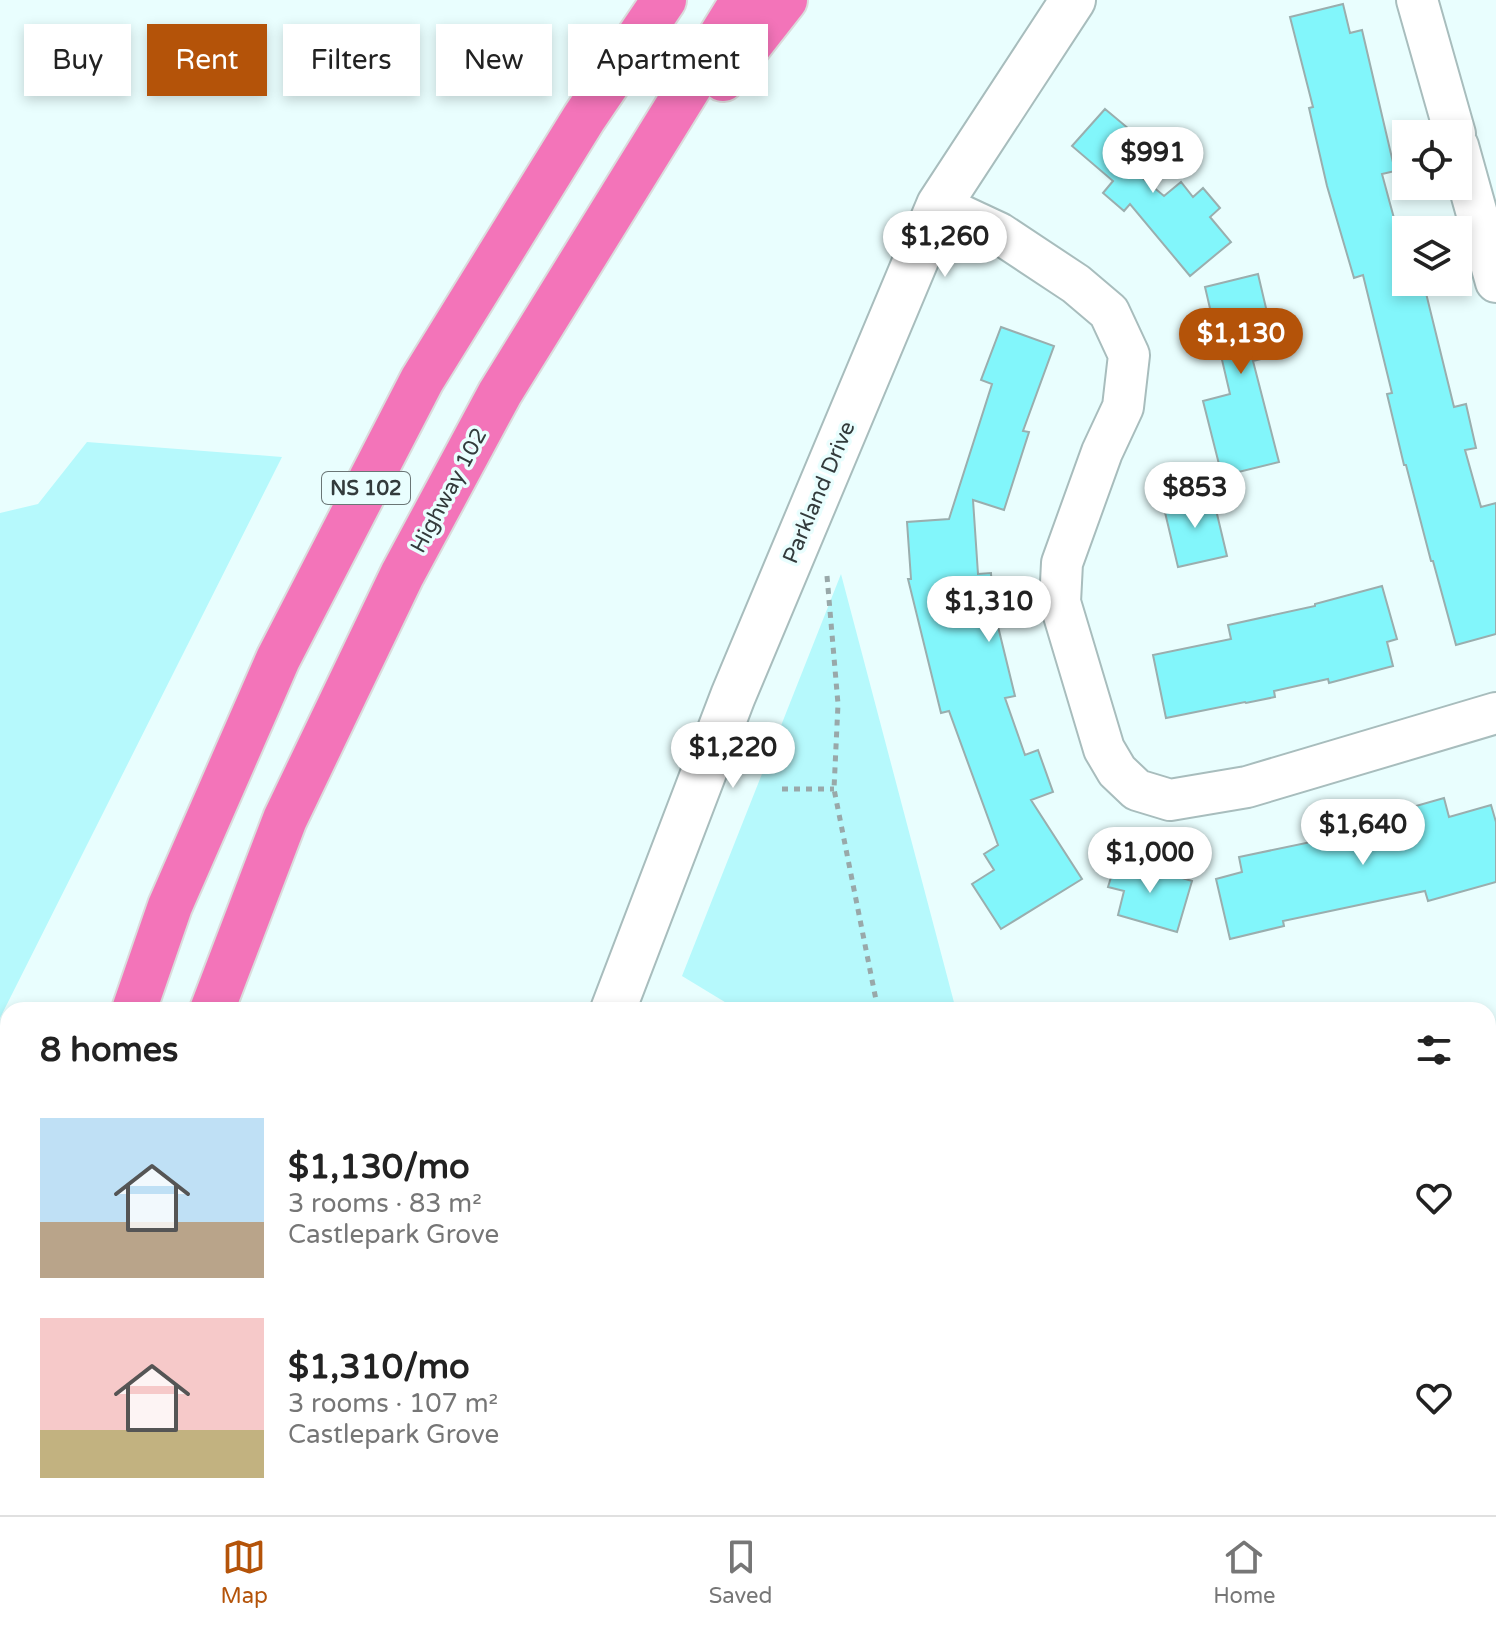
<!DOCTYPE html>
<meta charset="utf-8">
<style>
:root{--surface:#fff;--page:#f2f2f2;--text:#222;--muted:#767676;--line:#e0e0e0;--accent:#b45309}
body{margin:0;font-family:"Varela Round",sans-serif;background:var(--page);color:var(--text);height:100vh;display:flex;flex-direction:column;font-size:30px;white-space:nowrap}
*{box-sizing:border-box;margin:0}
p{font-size:26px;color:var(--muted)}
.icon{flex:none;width:44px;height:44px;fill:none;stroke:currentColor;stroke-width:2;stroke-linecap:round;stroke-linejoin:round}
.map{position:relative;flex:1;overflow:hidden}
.details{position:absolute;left:0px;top:1002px;width:1496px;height:514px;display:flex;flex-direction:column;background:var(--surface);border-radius:24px 24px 0 0;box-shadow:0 4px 12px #0003}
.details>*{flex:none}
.top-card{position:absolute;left:24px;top:24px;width:800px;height:72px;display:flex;gap:16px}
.controls{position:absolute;left:1392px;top:120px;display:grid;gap:16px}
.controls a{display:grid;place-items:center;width:80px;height:80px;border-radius:0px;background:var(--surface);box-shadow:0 4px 12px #0003;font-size:40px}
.price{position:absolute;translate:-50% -68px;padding:0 18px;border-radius:28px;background:#fff;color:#222;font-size:26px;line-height:52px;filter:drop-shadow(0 2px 4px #0008)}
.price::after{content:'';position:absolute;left:50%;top:48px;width:24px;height:18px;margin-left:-12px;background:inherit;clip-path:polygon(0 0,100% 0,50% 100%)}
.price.current{background:var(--accent);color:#fff}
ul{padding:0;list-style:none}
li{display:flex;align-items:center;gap:24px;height:200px;padding:0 40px}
li span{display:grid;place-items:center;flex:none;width:224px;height:160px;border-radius:0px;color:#555}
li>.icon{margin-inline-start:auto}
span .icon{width:96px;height:96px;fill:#fffc;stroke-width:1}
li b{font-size:34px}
h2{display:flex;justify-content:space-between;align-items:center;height:96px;padding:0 40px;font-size:34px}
.chip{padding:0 28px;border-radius:0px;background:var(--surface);box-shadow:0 4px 12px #0003;font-size:28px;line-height:72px}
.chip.current{background:var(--accent);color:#fff}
.tab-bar{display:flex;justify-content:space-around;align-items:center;height:112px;border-top:2px solid var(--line);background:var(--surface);font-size:22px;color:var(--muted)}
.tab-bar a{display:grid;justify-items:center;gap:4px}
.tab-bar .current{color:var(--accent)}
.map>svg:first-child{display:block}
.green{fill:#b6f9fc}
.building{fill:#82f6fb;stroke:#9aaeae;stroke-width:2}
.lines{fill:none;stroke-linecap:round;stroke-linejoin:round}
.street-casing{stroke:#a8bdbd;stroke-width:44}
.secondary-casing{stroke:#a8bdbd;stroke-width:48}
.highway-casing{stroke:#dadcdc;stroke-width:48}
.path{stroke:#99a8a9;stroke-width:5;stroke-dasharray:6 6;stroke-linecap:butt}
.street{stroke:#fff;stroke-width:40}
.secondary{stroke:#fff;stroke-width:44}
.highway{stroke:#f374b9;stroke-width:44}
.labels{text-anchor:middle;stroke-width:7;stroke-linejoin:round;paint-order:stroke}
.shield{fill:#e9fefe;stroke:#6a7676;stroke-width:2}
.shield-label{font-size:20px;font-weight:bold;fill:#333b3c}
.street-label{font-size:22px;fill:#333b3c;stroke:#e9fefe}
</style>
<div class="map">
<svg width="1496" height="1515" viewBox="0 0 1496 1515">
<rect width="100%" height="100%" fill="#e9fefe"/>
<path class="green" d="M 87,442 L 282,457 L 0,1018 L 0,513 L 38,504 Z
M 841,574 L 956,1010 L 738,1010 L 682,976 Z
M 770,1508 L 1081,1508 L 1082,1515 L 771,1515 Z"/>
<path class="building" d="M 1343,4 L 1350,33 L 1362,30 L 1395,171 L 1382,174 L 1398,233 L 1406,230 L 1406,290 L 1424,285 L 1454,407 L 1466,404 L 1476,448 L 1465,450 L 1481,507 L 1496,503 L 1496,634 L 1456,645 L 1433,561 L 1431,561 L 1406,465 L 1404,465 L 1387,394 L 1392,393 L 1363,275 L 1354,278 L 1327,186 L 1309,108 L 1313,107 L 1290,17 Z
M 1105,109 L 1147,144 L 1128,166 L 1164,196 L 1181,182 L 1193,197 L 1203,188 L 1220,208 L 1210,217 L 1231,242 L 1190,276 L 1130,204 L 1124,211 L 1103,193 L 1113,181 L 1072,146 Z
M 1258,274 L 1277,355 L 1253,361 L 1279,462 L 1222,476 L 1203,401 L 1230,394 L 1205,287 Z
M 1001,327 L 1054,346 L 1023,431 L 1029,432 L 1004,510 L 973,500 L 978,574 L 991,573 L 993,606 L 1015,696 L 1005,698 L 1025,755 L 1038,750 L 1053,792 L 1031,800 L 1082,879 L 1001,929 L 972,884 L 994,870 L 984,854 L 998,845 L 949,711 L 941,713 L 908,579 L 911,579 L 907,522 L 949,519 L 992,384 L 981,380 Z
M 1212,493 L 1227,556 L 1178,567 L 1163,504 Z
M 1382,586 L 1397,639 L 1387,642 L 1393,666 L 1329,683 L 1328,679 L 1274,691 L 1275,697 L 1246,703 L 1245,702 L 1166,718 L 1153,655 L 1231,639 L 1228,625 L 1315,606 L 1315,604 Z
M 1444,798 L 1449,817 L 1491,805 L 1496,822 L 1496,882 L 1428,901 L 1425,891 L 1283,921 L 1284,926 L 1230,939 L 1216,879 L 1242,872 L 1239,857 L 1335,837 L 1332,825 L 1374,816 L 1374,818 Z
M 1117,858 L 1192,881 L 1177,932 L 1118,915 L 1124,891 L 1108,887 Z"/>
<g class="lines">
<g class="street-casing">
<path id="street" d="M 1417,0 L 1455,134
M 1458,146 L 1496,282
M 939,205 L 999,233 L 1076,284 L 1109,312 L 1129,355 L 1123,407 L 1102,452 L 1062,563 L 1060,602 L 1104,749 L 1117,771 L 1137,790 L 1170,800 L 1247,787 L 1496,713
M 1488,1203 L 1496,1201
M 1312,1508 L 1315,1515"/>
</g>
<g class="secondary-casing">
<path id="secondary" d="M 613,1010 L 733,696 L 939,205 L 1073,0
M 406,1515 L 409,1508"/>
</g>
<g class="highway-casing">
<path id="highway" d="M 723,79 L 785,0
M 134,1010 L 170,906 L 278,659 L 422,380 L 584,118 L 664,0
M 212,1010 L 285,819 L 402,575 L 500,393 L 743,0
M 0,1457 L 8,1427
M 57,1515 L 59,1508"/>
</g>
<path class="path" d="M 827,576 L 838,704 L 834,789 L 878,1010
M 782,789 L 834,789
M 1006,1508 L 1008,1515"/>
<use href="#street" class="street"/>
<use href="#secondary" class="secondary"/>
<use href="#highway" class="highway"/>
</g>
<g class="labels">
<rect class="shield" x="322" y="472" width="88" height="32" rx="6"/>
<g class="shield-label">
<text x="366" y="495">NS 102</text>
</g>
<g class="street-label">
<text transform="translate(448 490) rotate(-62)" y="8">Highway 102</text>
<text transform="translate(818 492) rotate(-67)" y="8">Parkland Drive</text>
</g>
</g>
</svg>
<div class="controls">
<a><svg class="icon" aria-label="locate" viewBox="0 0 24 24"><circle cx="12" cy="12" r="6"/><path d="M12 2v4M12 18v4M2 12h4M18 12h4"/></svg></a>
<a><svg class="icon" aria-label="layers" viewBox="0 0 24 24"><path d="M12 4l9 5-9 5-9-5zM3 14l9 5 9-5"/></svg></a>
</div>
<b class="price" style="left:1153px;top:195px">$991</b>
<b class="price" style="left:945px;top:279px">$1,260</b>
<b class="price current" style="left:1241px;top:376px">$1,130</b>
<b class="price" style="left:1195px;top:530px">$853</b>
<b class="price" style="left:989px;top:644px">$1,310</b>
<b class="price" style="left:733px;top:790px">$1,220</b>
<b class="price" style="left:1363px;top:867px">$1,640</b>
<b class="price" style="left:1150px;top:895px">$1,000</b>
<div class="top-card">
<a class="chip">Buy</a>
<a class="chip current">Rent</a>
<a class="chip">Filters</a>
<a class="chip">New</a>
<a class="chip">Apartment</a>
</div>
<section class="details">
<h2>8 homes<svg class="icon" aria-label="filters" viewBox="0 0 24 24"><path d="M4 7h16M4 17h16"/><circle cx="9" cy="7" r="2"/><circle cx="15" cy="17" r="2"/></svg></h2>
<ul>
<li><span style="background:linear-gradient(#bfe0f5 65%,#b9a48a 0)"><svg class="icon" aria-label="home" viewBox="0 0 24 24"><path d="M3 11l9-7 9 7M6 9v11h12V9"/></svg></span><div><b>$1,130/mo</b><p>3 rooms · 83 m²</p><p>Castlepark Grove</p></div><svg class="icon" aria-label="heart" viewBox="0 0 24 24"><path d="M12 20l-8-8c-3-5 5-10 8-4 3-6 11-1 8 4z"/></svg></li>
<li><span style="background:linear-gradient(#f6c9c9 70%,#c2b280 0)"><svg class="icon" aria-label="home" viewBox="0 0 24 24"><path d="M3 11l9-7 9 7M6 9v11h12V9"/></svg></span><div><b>$1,310/mo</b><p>3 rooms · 107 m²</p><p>Castlepark Grove</p></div><svg class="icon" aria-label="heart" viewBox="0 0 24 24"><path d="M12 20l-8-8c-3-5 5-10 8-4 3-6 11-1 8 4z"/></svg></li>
</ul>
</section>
</div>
<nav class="tab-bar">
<a class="current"><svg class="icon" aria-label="map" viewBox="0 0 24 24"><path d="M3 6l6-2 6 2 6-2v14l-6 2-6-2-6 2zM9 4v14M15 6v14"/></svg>Map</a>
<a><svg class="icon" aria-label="saved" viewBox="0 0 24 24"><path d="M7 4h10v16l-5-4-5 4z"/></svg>Saved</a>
<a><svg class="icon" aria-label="home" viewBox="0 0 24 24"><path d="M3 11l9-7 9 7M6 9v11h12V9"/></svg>Home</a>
</nav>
